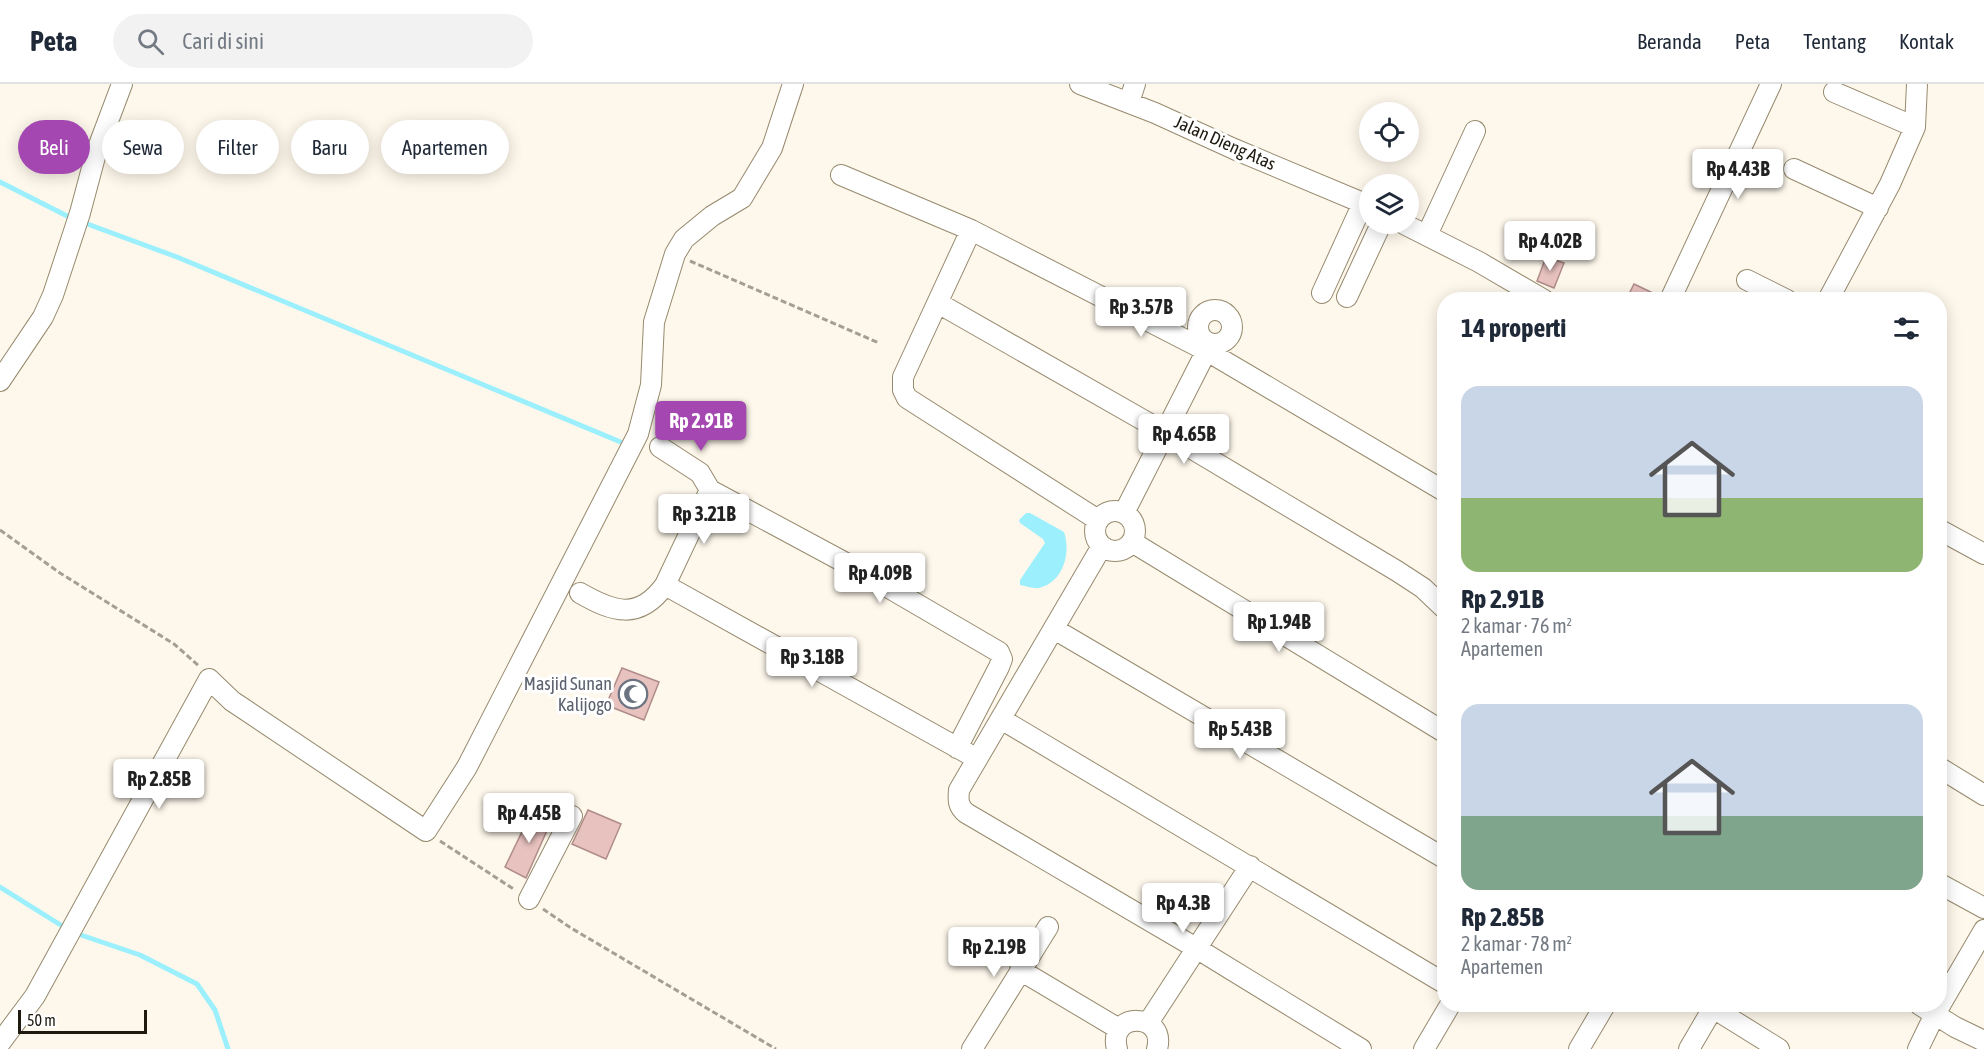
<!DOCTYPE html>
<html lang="id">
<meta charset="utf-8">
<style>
:root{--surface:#fff;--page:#f2f2f3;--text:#1f2937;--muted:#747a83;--line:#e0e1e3;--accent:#a447b1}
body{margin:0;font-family:"Asap Condensed",sans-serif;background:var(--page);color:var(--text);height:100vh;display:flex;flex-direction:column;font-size:22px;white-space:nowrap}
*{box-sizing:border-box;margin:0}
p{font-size:20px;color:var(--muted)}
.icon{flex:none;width:33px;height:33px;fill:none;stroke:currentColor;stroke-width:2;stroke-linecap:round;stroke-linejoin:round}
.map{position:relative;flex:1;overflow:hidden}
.details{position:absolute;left:1437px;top:208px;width:510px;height:720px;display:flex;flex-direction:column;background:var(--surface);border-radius:24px;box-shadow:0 3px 15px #0003}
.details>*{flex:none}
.hud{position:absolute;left:18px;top:36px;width:570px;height:54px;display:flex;gap:12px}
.tools{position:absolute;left:1359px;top:18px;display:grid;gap:12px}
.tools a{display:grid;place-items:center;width:60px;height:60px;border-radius:50%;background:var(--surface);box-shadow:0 3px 15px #0003;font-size:30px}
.scale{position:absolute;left:18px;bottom:15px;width:129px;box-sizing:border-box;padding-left:6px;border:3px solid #1f1a0f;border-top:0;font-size:16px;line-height:21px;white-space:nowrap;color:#1f1a0f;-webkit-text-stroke:4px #fff;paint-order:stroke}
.price{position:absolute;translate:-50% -51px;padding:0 14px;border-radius:6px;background:#fff;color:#222;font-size:20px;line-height:39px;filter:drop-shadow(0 2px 3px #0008)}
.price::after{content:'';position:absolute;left:50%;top:36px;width:18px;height:14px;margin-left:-9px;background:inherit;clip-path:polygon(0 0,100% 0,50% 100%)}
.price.on{background:var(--accent);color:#fff}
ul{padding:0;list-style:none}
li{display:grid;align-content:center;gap:12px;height:318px;padding:0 24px}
li span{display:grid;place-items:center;height:186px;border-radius:18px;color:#555}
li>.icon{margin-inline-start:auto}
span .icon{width:108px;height:108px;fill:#fffc;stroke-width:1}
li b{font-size:26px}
h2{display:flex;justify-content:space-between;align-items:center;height:72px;padding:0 24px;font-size:26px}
.chip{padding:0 21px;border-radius:27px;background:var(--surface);box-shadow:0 3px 15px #0003;font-size:21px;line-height:54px}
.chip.on{background:var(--accent);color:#fff}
header{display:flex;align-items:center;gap:36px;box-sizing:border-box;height:84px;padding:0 30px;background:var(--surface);border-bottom:2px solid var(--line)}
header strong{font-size:28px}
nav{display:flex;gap:33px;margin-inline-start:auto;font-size:21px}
.search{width:420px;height:54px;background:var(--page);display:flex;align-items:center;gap:15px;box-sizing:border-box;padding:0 21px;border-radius:33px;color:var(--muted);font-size:22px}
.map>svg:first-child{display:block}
.water{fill:#9ceffc}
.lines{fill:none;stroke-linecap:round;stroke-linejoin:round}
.stream{stroke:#9ceffc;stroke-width:5}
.building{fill:#e8c2bf;stroke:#b08c89;stroke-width:1.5}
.minor-casing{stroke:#968a6d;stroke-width:22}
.path{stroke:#a49e93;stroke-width:3;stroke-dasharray:6 3;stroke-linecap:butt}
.minor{stroke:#fff;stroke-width:20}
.labels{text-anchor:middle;stroke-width:6;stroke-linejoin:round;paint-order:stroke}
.street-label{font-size:18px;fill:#1f1a0f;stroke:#fff}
.worship-label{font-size:18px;fill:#5b616d;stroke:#fff;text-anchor:end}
</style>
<header>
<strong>Peta</strong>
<div class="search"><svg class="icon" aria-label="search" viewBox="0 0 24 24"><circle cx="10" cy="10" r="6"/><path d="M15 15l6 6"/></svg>Cari di sini</div>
<nav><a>Beranda</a><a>Peta</a><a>Tentang</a><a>Kontak</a></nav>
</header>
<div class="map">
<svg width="1984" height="965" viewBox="0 0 1984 965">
<rect width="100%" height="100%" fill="#fef8ec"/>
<path class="water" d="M 1026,429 L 1030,429 L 1064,448 C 1071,468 1064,498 1039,504 C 1034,505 1026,502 1020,501 L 1020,496 L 1045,459 L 1043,455 L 1020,439 L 1019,436 Z"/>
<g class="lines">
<path class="stream" d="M 0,98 L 73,135
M 82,138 L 177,173 L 623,359
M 0,803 L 67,845
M 75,849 L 140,871 L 197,900 L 215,926 L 228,965"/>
</g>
<path class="building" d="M 1546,173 L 1564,179 L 1554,204 L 1537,197 Z
M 1634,200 L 1659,212 L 1658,216 L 1626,216 Z
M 622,584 L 659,598 L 644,636 L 606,621 Z
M 533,725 L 552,735 L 526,794 L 505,783 Z
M 588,726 L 621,740 L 606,775 L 572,760 Z"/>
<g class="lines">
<g class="minor-casing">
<path id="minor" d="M 1080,0 L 1155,29 L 1234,65 L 1370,122
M 1834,8 L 1915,43
M 1129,18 L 1135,0
M 1794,85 L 1878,124
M 841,91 L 971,146 L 1207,267 L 1444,407
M 1404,140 L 1479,178 L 1544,216
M 971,146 L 903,293 L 903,306 L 907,314 L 1098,436
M 1427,151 L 1475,47
M 1747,196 L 1787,216
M 1322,209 L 1363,119
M 1347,213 L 1381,140
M 1670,216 L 1771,0
M 1828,216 L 1890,100 L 1915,43 L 1917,0
M 938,219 L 1164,348 L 1397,487 L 1423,504 L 1444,524
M1198 243a17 17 0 1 1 34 0a17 17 0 1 1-34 0Z
M 0,297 L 43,233 L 53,211 L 80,129 L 96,69 L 122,0
M 660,363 L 700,389 L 710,406 L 855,484 L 999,568 L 1002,575 L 999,583 L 957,664
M1095 447a20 20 0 1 1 40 0a20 20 0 1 1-40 0Z
M 1124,429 L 1210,260
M 1940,446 L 1984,470
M 1132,458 L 1444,648
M 1102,462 L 959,706 C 958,717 958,722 966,729 L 1196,864 L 1361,965
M 665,501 L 967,669
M 580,509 C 613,528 639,537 665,501 L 710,406
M 1054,545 L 1444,774
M 1001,635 L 1444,899
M 1940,684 L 1984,711
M 1940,800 L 1984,824
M 529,815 L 572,732
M 1020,886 L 1119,945
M 1920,921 L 1955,943 L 1984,957
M 1713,924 L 1779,965
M 1148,939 L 1250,782
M 0,959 L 35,912 L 209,595 L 232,617 L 426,747 L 467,683 L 638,350 L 651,301 L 654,238 L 675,170 L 684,155 L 712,132 L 742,114 L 772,64 L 793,0
M 972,965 L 1048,843
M 1117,965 C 1107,927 1167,928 1157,965
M 1424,965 L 1450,921
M 1579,965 L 1605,921
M 1689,965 L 1713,924 L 1708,921
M 1918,965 L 1935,930 L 1984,846"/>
</g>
<path class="path" d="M 690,177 L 879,259
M 0,446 L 60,489 L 174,560 L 199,582
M 440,757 L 515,806
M 543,825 L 571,844 L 776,965"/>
<use href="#minor" class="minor"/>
</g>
<defs>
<g id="mosque-ring" transform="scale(1.5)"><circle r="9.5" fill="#fff" stroke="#6b7280" stroke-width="1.5"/><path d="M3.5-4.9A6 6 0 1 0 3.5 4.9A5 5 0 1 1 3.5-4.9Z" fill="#6b7280"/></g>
</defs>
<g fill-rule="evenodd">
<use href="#mosque-ring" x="633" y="610"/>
</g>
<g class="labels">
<g class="street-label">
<text transform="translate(1225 59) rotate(24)" y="6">Jalan Dieng Atas</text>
</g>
<g class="worship-label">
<text x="612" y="606">Masjid Sunan<tspan x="612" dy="21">Kalijogo</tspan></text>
</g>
</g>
</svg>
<div class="tools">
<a><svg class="icon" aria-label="locate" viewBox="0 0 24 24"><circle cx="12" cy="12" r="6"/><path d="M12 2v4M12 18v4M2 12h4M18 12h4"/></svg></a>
<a><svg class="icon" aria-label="layers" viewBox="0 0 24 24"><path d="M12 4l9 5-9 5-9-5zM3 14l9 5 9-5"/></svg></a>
</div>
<div class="scale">50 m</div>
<b class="price" style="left:1738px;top:116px">Rp 4.43B</b>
<b class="price" style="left:1550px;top:188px">Rp 4.02B</b>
<b class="price" style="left:1141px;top:254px">Rp 3.57B</b>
<b class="price on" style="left:701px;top:368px">Rp 2.91B</b>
<b class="price" style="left:1184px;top:381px">Rp 4.65B</b>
<b class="price" style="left:704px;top:461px">Rp 3.21B</b>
<b class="price" style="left:880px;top:520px">Rp 4.09B</b>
<b class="price" style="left:1279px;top:569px">Rp 1.94B</b>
<b class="price" style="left:812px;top:604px">Rp 3.18B</b>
<b class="price" style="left:1240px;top:676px">Rp 5.43B</b>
<b class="price" style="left:159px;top:726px">Rp 2.85B</b>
<b class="price" style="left:529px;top:760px">Rp 4.45B</b>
<b class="price" style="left:1183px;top:850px">Rp 4.3B</b>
<b class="price" style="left:994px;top:894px">Rp 2.19B</b>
<div class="hud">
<a class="chip on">Beli</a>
<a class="chip">Sewa</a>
<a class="chip">Filter</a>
<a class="chip">Baru</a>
<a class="chip">Apartemen</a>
</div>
<section class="details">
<h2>14 properti<svg class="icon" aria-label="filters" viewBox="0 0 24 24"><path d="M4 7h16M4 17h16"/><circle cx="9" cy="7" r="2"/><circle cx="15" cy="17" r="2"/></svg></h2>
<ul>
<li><span style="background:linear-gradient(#c9d6e8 60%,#8fb573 0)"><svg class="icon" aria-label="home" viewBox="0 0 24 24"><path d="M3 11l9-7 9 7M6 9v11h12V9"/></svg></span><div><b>Rp 2.91B</b><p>2 kamar · 76 m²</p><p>Apartemen</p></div></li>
<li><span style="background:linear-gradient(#c9d6e8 60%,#7fa58c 0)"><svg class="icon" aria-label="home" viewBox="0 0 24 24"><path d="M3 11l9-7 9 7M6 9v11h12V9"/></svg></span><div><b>Rp 2.85B</b><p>2 kamar · 78 m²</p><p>Apartemen</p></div></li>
</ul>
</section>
</div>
